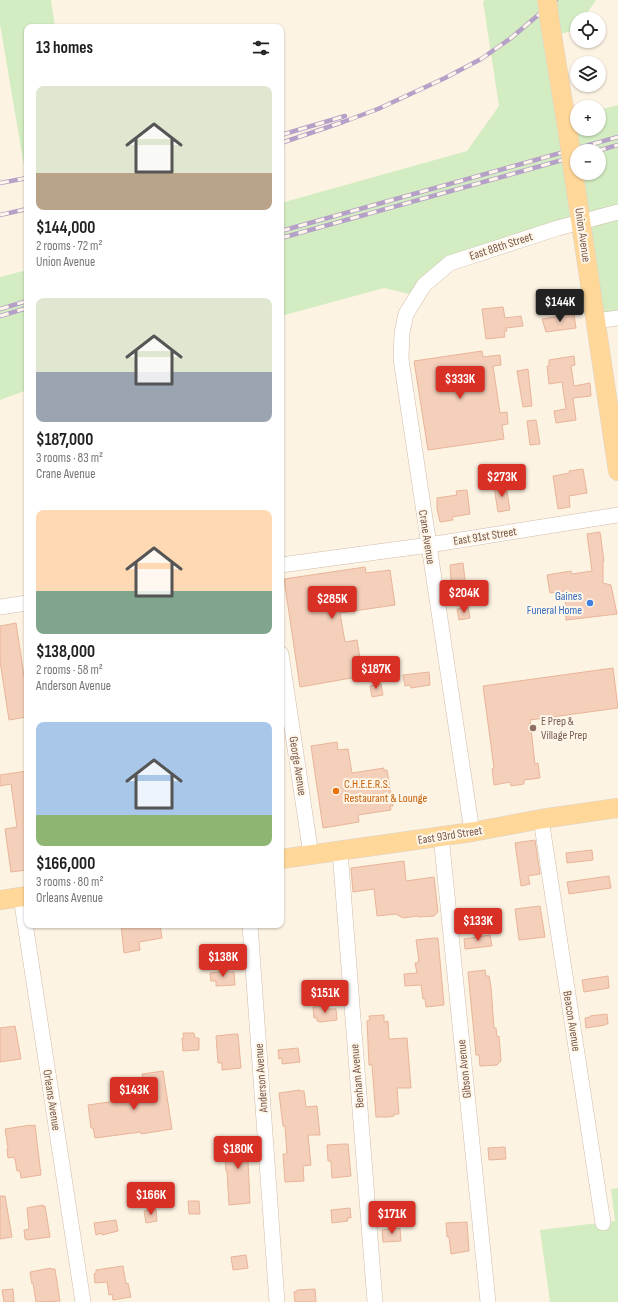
<!DOCTYPE html>
<meta charset="utf-8">
<style>
:root{--surface:#fff;--page:#f6f6f6;--text:#222;--muted:#767676;--accent:#d93025}
body{margin:0;font-family:"Sofia Sans Condensed",sans-serif;background:var(--page);color:var(--text);height:100vh;display:flex;flex-direction:column;font-size:15px;white-space:nowrap}
*{box-sizing:border-box;margin:0}
p{font-size:13px;color:var(--muted)}
.icon{flex:none;width:22px;height:22px;fill:none;stroke:currentColor;stroke-width:2;stroke-linecap:round;stroke-linejoin:round}
.map{position:relative;flex:1;overflow:hidden}
.details{position:absolute;left:24px;top:24px;width:260px;height:904px;display:flex;flex-direction:column;background:var(--surface);border-radius:8px;box-shadow:0 1px 3px #0004}
.details>*{flex:none}
.fabs{position:absolute;left:570px;top:12px;display:grid;gap:8px}
.fabs a{display:grid;place-items:center;width:36px;height:36px;border-radius:50%;background:var(--surface);box-shadow:0 1px 3px #0004;font-size:20px}
.price{position:absolute;translate:-50% -34px;padding:0 9px;border-radius:4px;background:var(--accent);color:#fff;font-size:13px;line-height:26px;filter:drop-shadow(0 1px 2px #0008)}
.price::after{content:'';position:absolute;left:50%;top:24px;width:12px;height:9px;margin-left:-6px;background:inherit;clip-path:polygon(0 0,100% 0,50% 100%)}
.price.selected{background:#222;color:#fff}
ul{padding:0;list-style:none}
li{display:grid;align-content:center;gap:8px;height:212px;padding:0 12px}
li span{display:grid;place-items:center;height:124px;border-radius:8px;color:#555}
li>.icon{margin-inline-start:auto}
span .icon{width:72px;height:72px;fill:#fffc;stroke-width:1}
li b{font-size:17px}
h2{display:flex;justify-content:space-between;align-items:center;height:48px;padding:0 12px;font-size:17px}
.map>svg:first-child{display:block}
.green{fill:#d3ecc1;fill-rule:evenodd}
.building{fill:#f4cfb9;stroke:#e8b599}
.lines{fill:none;stroke-linecap:round;stroke-linejoin:round}
.minor-casing{stroke:#d1bcac;stroke-width:16}
.major-casing{stroke:#dcd3cf;stroke-width:20}
.minor{stroke:#fff;stroke-width:15}
.major{stroke:#ffd798;stroke-width:19}
.rail-casing{stroke:#b5a1c7;stroke-width:4.5}
.rail{stroke:#fff6ea;stroke-width:3;stroke-dasharray:9;stroke-linecap:butt}
.major-bridge-casing{stroke:#dcd3cf;stroke-width:20;stroke-linecap:butt}
.major-bridge{stroke:#ffd798;stroke-width:19}
.shop-dot{fill:#3f7fe0;stroke:#fff6ea;stroke-width:1.5}
.education-dot{fill:#8d6e63;stroke:#fff6ea;stroke-width:1.5}
.food-dot{fill:#e8710a;stroke:#fff6ea;stroke-width:1.5}
.labels{text-anchor:middle;stroke-width:4;stroke-linejoin:round;paint-order:stroke}
.street-label{font-size:12px;fill:#775748;stroke:#fff6ea}
.shop-label{font-size:12px;fill:#366cbe;stroke:#fff6ea;text-anchor:end}
.education-label{font-size:12px;fill:#785e54;stroke:#fff6ea;text-anchor:start}
.food-label{font-size:12px;fill:#c56008;stroke:#fff6ea;text-anchor:start}
</style>
<div class="map">
<svg width="618" height="1302" viewBox="0 0 618 1302">
<rect width="100%" height="100%" fill="#fdf3e3"/>
<path class="green" d="M 0,0 L 51,0 L 55,27 L 27,27 L 26,178 L 0,24 Z
M 486,0 L 596,0 L 583,19 L 577,19 L 577,28 L 575,30 L 553,36 L 565,118 L 577,115 L 577,129 L 599,129 L 599,110 L 618,105 L 618,318 L 596,321 L 582,222 L 450,263 L 418,296 L 384,288 L 281,316 L 281,203 L 467,151 L 499,106 L 483,1 ZM 577,151 L 599,151 L 599,173 L 577,173 Z
M 27,270 L 27,390 L 0,400 L 0,277 Z
M 618,1188 L 618,1302 L 550,1302 L 540,1230 L 615,1221 L 611,1189 Z"/>
<path class="building" d="M 503,307 L 505,318 L 521,316 L 523,326 L 506,328 L 507,331 L 504,331 L 505,337 L 486,339 L 482,309 Z
M 574,314 L 576,328 L 546,332 L 542,319 Z
M 482,351 L 483,357 L 500,355 L 501,365 L 493,366 L 500,413 L 507,412 L 508,424 L 502,425 L 504,439 L 428,450 L 414,361 Z
M 574,356 L 575,365 L 571,366 L 574,386 L 590,383 L 591,396 L 573,398 L 576,420 L 556,423 L 554,411 L 566,409 L 562,382 L 549,384 L 547,366 L 549,366 L 549,360 Z
M 528,369 L 532,406 L 523,407 L 517,371 Z
M 536,420 L 540,444 L 530,445 L 527,421 Z
M 583,469 L 587,493 L 569,496 L 570,507 L 558,509 L 553,476 L 570,473 L 569,471 Z
M 506,485 L 510,510 L 498,512 L 494,487 Z
M 467,490 L 470,514 L 452,517 L 453,520 L 440,522 L 437,509 L 437,498 L 457,495 L 456,491 Z
M 600,532 L 604,561 L 603,561 L 603,583 L 611,585 L 617,614 L 566,620 L 565,591 L 550,593 L 547,575 L 571,571 L 572,574 L 592,571 L 587,534 Z
M 463,563 L 466,588 L 454,590 L 453,580 L 451,580 L 450,565 Z
M 365,567 L 366,573 L 390,570 L 395,605 L 340,613 L 345,642 L 357,640 L 363,676 L 300,687 L 284,579 Z
M 468,607 L 470,618 L 459,620 L 457,609 Z
M 16,623 L 24,676 L 25,676 L 27,688 L 27,717 L 9,720 L 0,661 L 0,626 Z
M 613,668 L 618,708 L 530,720 L 535,764 L 538,763 L 540,778 L 524,780 L 524,784 L 511,786 L 510,782 L 494,785 L 492,769 L 494,768 L 483,686 Z
M 429,672 L 430,685 L 411,688 L 410,685 L 405,686 L 403,675 Z
M 381,684 L 383,695 L 372,697 L 370,686 Z
M 337,742 L 338,750 L 348,749 L 352,773 L 384,768 L 384,771 L 387,770 L 393,806 L 390,806 L 391,810 L 358,815 L 359,822 L 323,828 L 311,746 Z
M 27,771 L 27,870 L 11,872 L 5,829 L 17,827 L 11,784 L 0,786 L 0,775 Z
M 535,840 L 540,874 L 528,876 L 530,884 L 521,886 L 515,843 Z
M 592,850 L 593,860 L 567,863 L 566,853 Z
M 404,861 L 406,881 L 434,877 L 438,912 L 434,916 L 418,917 L 418,916 L 403,918 L 396,914 L 377,916 L 374,889 L 353,892 L 351,868 Z
M 609,876 L 611,888 L 569,894 L 567,882 Z
M 540,906 L 545,937 L 519,940 L 515,909 Z
M 121,925 L 160,925 L 162,938 L 139,942 L 140,950 L 124,953 Z
M 490,935 L 492,946 L 465,949 L 464,939 Z
M 434,938 L 438,938 L 444,1005 L 426,1007 L 425,999 L 423,999 L 421,985 L 405,986 L 404,974 L 417,973 L 415,963 L 418,963 L 418,961 L 419,961 L 416,940 Z
M 485,970 L 486,976 L 489,976 L 491,987 L 494,1028 L 496,1028 L 497,1037 L 499,1036 L 501,1061 L 497,1065 L 480,1066 L 479,1055 L 476,1055 L 468,972 Z
M 229,971 L 229,972 L 234,972 L 235,985 L 216,986 L 216,981 L 211,981 L 210,973 Z
M 608,976 L 609,988 L 584,992 L 582,980 Z
M 322,1006 L 322,1009 L 336,1009 L 337,1020 L 320,1022 L 317,1021 L 317,1018 L 314,1018 L 313,1007 Z
M 607,1014 L 608,1024 L 605,1024 L 605,1025 L 586,1028 L 585,1018 L 590,1017 L 590,1016 Z
M 384,1015 L 384,1022 L 388,1021 L 389,1039 L 407,1038 L 411,1088 L 397,1088 L 399,1114 L 394,1114 L 394,1116 L 389,1117 L 376,1117 L 372,1065 L 369,1065 L 367,1021 L 370,1020 L 369,1016 Z
M 15,1026 L 21,1059 L 0,1062 L 0,1028 Z
M 183,1033 L 194,1033 L 195,1038 L 199,1038 L 199,1050 L 183,1051 L 182,1038 L 184,1038 Z
M 234,1034 L 238,1034 L 241,1068 L 222,1070 L 222,1063 L 218,1063 L 216,1036 Z
M 298,1048 L 300,1062 L 282,1064 L 282,1058 L 279,1059 L 278,1050 Z
M 163,1071 L 172,1129 L 141,1134 L 141,1132 L 95,1138 L 93,1128 L 91,1128 L 88,1105 L 130,1099 L 128,1092 L 140,1090 L 139,1081 L 143,1081 L 142,1074 Z
M 300,1090 L 299,1091 L 304,1091 L 306,1107 L 317,1106 L 320,1135 L 308,1135 L 311,1165 L 303,1166 L 304,1181 L 285,1182 L 283,1154 L 287,1154 L 285,1126 L 283,1126 L 279,1093 Z
M 31,1125 L 31,1126 L 35,1125 L 41,1175 L 21,1178 L 20,1171 L 17,1171 L 15,1159 L 14,1159 L 14,1157 L 8,1158 L 7,1149 L 8,1148 L 5,1129 Z
M 249,1138 L 250,1150 L 248,1150 L 248,1161 L 250,1203 L 229,1205 L 227,1171 L 226,1171 L 224,1140 L 230,1140 L 230,1139 Z
M 344,1144 L 348,1144 L 351,1176 L 332,1178 L 331,1161 L 328,1161 L 327,1145 Z
M 505,1147 L 506,1159 L 489,1160 L 488,1148 Z
M 0,1196 L 5,1196 L 12,1237 L 0,1239 Z
M 188,1201 L 199,1201 L 200,1214 L 189,1214 Z
M 43,1205 L 43,1207 L 45,1206 L 50,1237 L 27,1240 L 26,1239 L 25,1239 L 24,1230 L 29,1229 L 27,1208 Z
M 350,1208 L 351,1218 L 347,1218 L 348,1221 L 332,1223 L 331,1210 Z
M 156,1209 L 157,1221 L 146,1223 L 144,1211 Z
M 116,1220 L 118,1231 L 102,1235 L 102,1233 L 96,1235 L 94,1223 Z
M 467,1222 L 469,1251 L 451,1254 L 449,1237 L 447,1237 L 446,1223 Z
M 400,1228 L 401,1241 L 383,1242 L 382,1230 Z
M 246,1255 L 248,1268 L 233,1270 L 231,1257 Z
M 123,1266 L 126,1284 L 128,1283 L 131,1297 L 113,1300 L 112,1294 L 109,1295 L 107,1282 L 95,1283 L 94,1274 L 96,1273 L 96,1270 Z
M 51,1268 L 51,1269 L 55,1269 L 60,1301 L 36,1302 L 33,1283 L 32,1284 L 30,1272 Z
M 13,1289 L 14,1302 L 4,1302 L 2,1290 Z
M 315,1289 L 316,1302 L 295,1302 L 294,1292 L 297,1291 L 297,1290 Z"/>
<g class="lines">
<g class="minor-casing">
<path id="minor" d="M 596,321 L 618,318
M 281,565 L 429,545 L 618,515
M 0,607 L 27,603
M 281,654 L 311,855
M 541,819 L 603,1223
M 472,832 L 401,359 L 402,333 L 406,314 L 424,285 L 450,263 L 558,228 L 618,212
M 441,836 L 488,1302
M 340,851 L 375,1302
M 21,897 L 83,1302
M 250,925 L 277,1302"/>
</g>
<g class="major-casing">
<path id="major" d="M 550,23 L 569,139
M 573,170 L 618,471
M 281,859 L 472,832 L 541,819 L 618,808
M 0,900 L 27,896"/>
</g>
<use href="#minor" class="minor"/>
<use href="#major" class="major"/>
<g class="rail-casing">
<path id="rail" d="M 281,135 L 345,116
M 281,143 L 343,122 L 378,109 L 445,78 L 481,59 L 511,38 L 556,0
M 597,151 L 618,145
M 0,183 L 27,178
M 0,215 L 27,209
M 281,231 L 618,137
M 281,238 L 577,156
M 0,309 L 27,301
M 0,316 L 27,308"/>
</g>
<use href="#rail" class="rail"/>
<g class="major-bridge-casing">
<path id="major-bridge" d="M 547,0 L 550,23
M 569,139 L 573,170"/>
</g>
<use href="#major-bridge" class="major-bridge"/>
</g>
<circle class="shop-dot" cx="590" cy="603" r="4"/>
<circle class="education-dot" cx="533" cy="728" r="4"/>
<circle class="food-dot" cx="336" cy="791" r="4"/>
<g class="labels">
<g class="street-label">
<text transform="translate(583 235) rotate(82)" y="4">Union Avenue</text>
<text transform="translate(501 246) rotate(-18)" y="4">East 88th Street</text>
<text transform="translate(485 536) rotate(-9)" y="4">East 91st Street</text>
<text transform="translate(427 537) rotate(81)" y="4">Crane Avenue</text>
<text transform="translate(298 766) rotate(81)" y="4">George Avenue</text>
<text transform="translate(450 835) rotate(-9)" y="4">East 93rd Street</text>
<text transform="translate(572 1021) rotate(81)" y="4">Beacon Avenue</text>
<text transform="translate(464 1069) rotate(-96)" y="4">Gibson Avenue</text>
<text transform="translate(357 1076) rotate(-95)" y="4">Benham Avenue</text>
<text transform="translate(261 1078) rotate(-94)" y="4">Anderson Avenue</text>
<text transform="translate(52 1100) rotate(81)" y="4">Orleans Avenue</text>
</g>
<g class="shop-label">
<text x="582" y="600">Gaines<tspan x="582" dy="14">Funeral Home</tspan></text>
</g>
<g class="education-label">
<text x="541" y="725">E Prep &amp;<tspan x="541" dy="14">Village Prep</tspan></text>
</g>
<g class="food-label">
<text x="344" y="788">C.H.E.E.R.S.<tspan x="344" dy="14">Restaurant &amp; Lounge</tspan></text>
</g>
</g>
</svg>
<div class="fabs">
<a><svg class="icon" aria-label="locate" viewBox="0 0 24 24"><circle cx="12" cy="12" r="6"/><path d="M12 2v4M12 18v4M2 12h4M18 12h4"/></svg></a>
<a><svg class="icon" aria-label="layers" viewBox="0 0 24 24"><path d="M12 4l9 5-9 5-9-5zM3 14l9 5 9-5"/></svg></a>
<a>+</a>
<a>−</a>
</div>
<b class="price selected" style="left:560px;top:323px">$144K</b>
<b class="price" style="left:460px;top:400px">$333K</b>
<b class="price" style="left:502px;top:498px">$273K</b>
<b class="price" style="left:464px;top:614px">$204K</b>
<b class="price" style="left:332px;top:620px">$285K</b>
<b class="price" style="left:376px;top:690px">$187K</b>
<b class="price" style="left:478px;top:942px">$133K</b>
<b class="price" style="left:223px;top:978px">$138K</b>
<b class="price" style="left:325px;top:1014px">$151K</b>
<b class="price" style="left:134px;top:1111px">$143K</b>
<b class="price" style="left:238px;top:1170px">$180K</b>
<b class="price" style="left:151px;top:1216px">$166K</b>
<b class="price" style="left:392px;top:1235px">$171K</b>
<section class="details">
<h2>13 homes<svg class="icon" aria-label="filters" viewBox="0 0 24 24"><path d="M4 7h16M4 17h16"/><circle cx="9" cy="7" r="2"/><circle cx="15" cy="17" r="2"/></svg></h2>
<ul>
<li><span style="background:linear-gradient(#dfe7d0 70%,#b9a48a 0)"><svg class="icon" aria-label="home" viewBox="0 0 24 24"><path d="M3 11l9-7 9 7M6 9v11h12V9"/></svg></span><div><b>$144,000</b><p>2 rooms · 72 m²</p><p>Union Avenue</p></div></li>
<li><span style="background:linear-gradient(#dfe7d0 60%,#9aa5b1 0)"><svg class="icon" aria-label="home" viewBox="0 0 24 24"><path d="M3 11l9-7 9 7M6 9v11h12V9"/></svg></span><div><b>$187,000</b><p>3 rooms · 83 m²</p><p>Crane Avenue</p></div></li>
<li><span style="background:linear-gradient(#ffd9b3 65%,#7fa58c 0)"><svg class="icon" aria-label="home" viewBox="0 0 24 24"><path d="M3 11l9-7 9 7M6 9v11h12V9"/></svg></span><div><b>$138,000</b><p>2 rooms · 58 m²</p><p>Anderson Avenue</p></div></li>
<li><span style="background:linear-gradient(#a9c7e8 75%,#8fb573 0)"><svg class="icon" aria-label="home" viewBox="0 0 24 24"><path d="M3 11l9-7 9 7M6 9v11h12V9"/></svg></span><div><b>$166,000</b><p>3 rooms · 80 m²</p><p>Orleans Avenue</p></div></li>
</ul>
</section>
</div>
